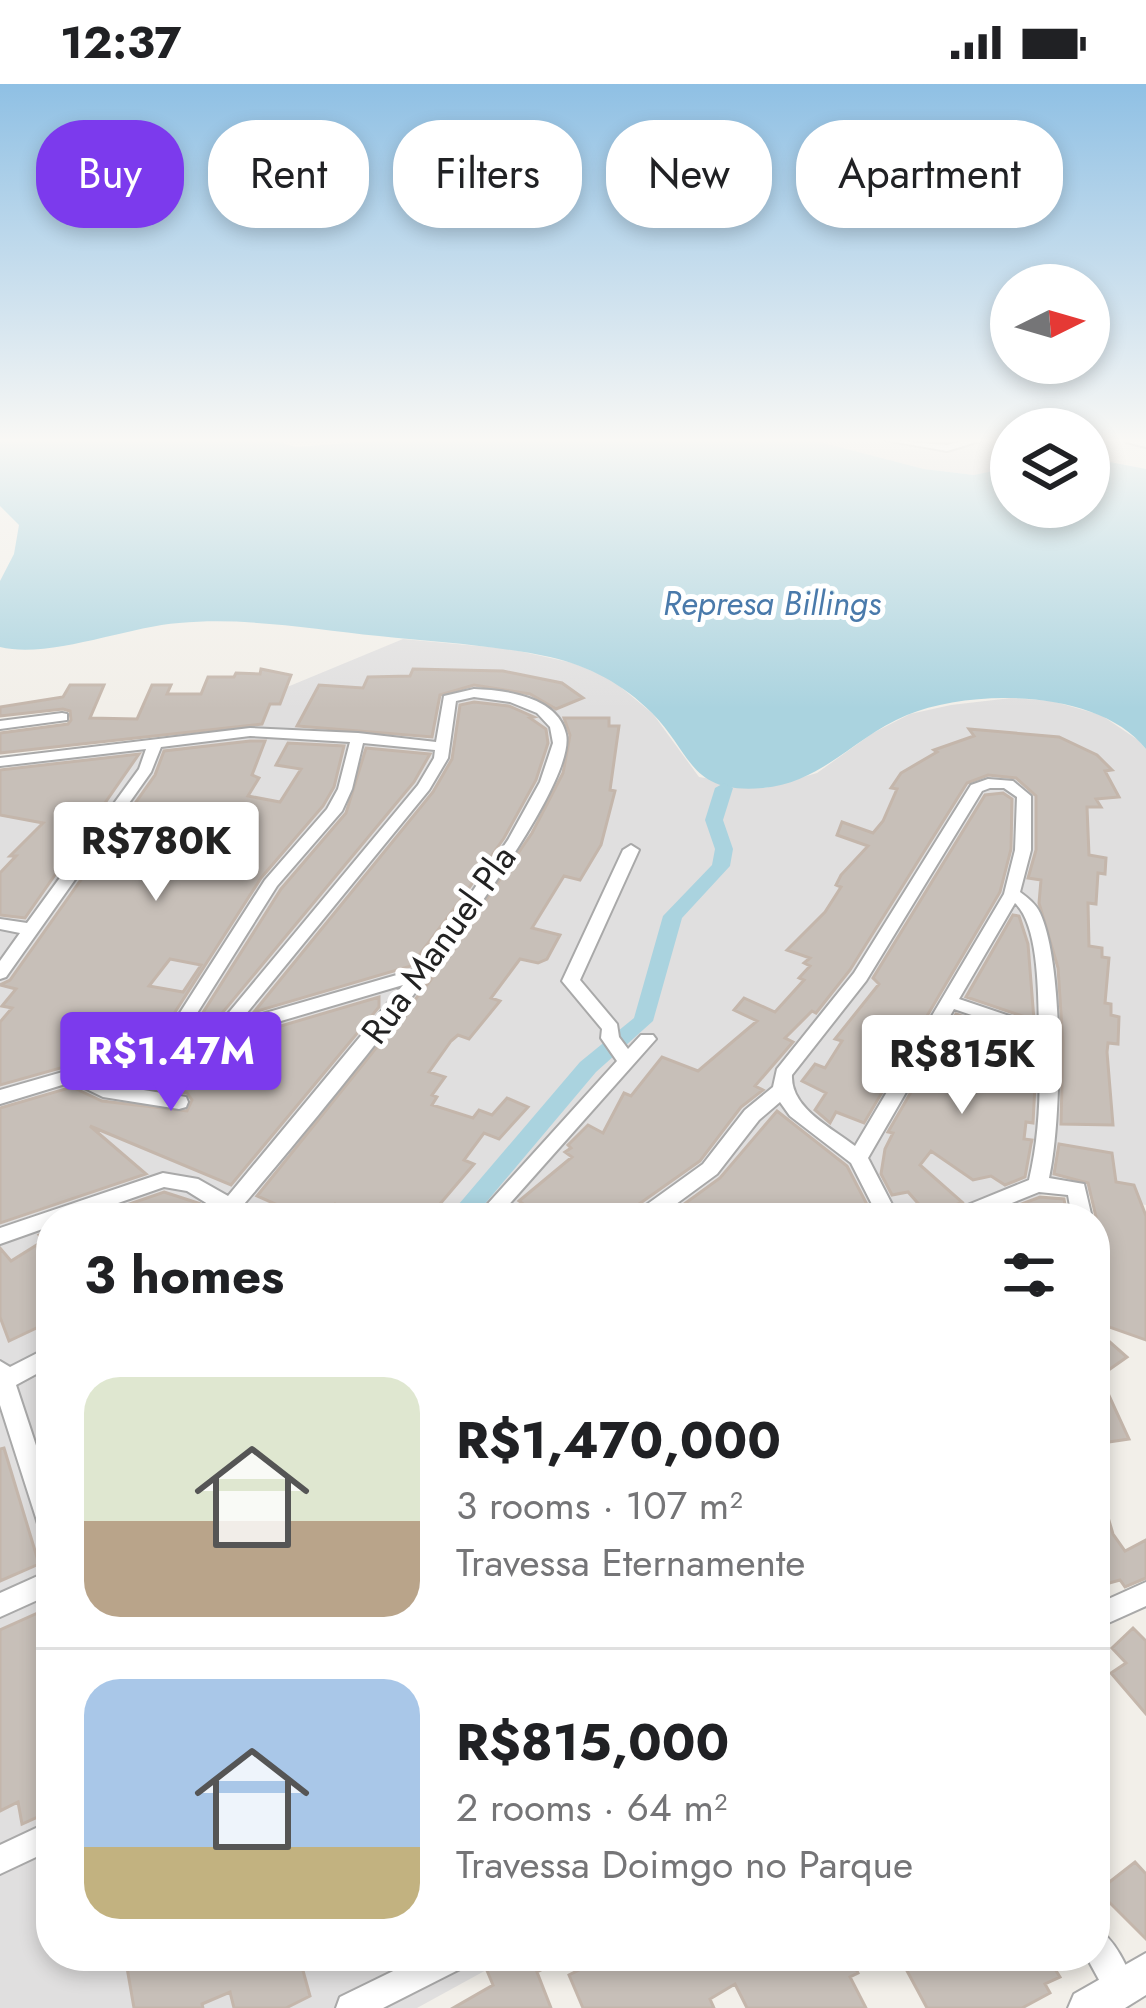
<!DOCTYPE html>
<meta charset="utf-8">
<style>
:root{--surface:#fff;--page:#f2f2f2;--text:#202124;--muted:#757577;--line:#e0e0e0;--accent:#7c3aed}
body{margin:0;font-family:Jost,sans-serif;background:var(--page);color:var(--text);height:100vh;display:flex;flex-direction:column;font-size:45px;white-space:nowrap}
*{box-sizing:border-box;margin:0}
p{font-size:39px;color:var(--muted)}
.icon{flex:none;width:66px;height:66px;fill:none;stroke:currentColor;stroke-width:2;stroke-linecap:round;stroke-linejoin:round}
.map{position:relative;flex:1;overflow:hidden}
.sheet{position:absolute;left:36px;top:1119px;width:1074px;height:768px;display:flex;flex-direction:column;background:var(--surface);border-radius:48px;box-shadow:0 6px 18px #0003}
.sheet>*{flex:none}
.banner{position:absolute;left:36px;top:36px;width:1074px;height:108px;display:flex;gap:24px}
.needle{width:78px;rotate:85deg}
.buttons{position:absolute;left:990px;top:180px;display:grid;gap:24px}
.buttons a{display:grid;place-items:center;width:120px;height:120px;border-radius:50%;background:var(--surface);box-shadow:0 6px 18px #0003;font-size:60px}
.price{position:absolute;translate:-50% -102px;padding:0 27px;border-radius:12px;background:#fff;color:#222;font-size:39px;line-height:78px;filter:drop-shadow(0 3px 6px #0008)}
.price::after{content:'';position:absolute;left:50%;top:72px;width:36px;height:27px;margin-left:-18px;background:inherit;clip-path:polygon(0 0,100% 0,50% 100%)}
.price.on{background:var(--accent);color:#fff}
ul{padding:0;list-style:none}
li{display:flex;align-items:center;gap:36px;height:300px;padding:0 48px}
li+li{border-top:3px solid var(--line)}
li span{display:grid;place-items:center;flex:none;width:336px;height:240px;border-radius:36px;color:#555}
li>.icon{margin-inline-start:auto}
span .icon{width:144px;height:144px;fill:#fffc;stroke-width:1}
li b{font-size:51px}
h2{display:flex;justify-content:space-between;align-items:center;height:144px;padding:0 48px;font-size:51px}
.tag{padding:0 42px;border-radius:48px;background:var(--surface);box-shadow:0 6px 18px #0003;font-size:42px;line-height:108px}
.tag.on{background:var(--accent);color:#fff}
.status{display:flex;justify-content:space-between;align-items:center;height:84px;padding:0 60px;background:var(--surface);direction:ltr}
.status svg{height:33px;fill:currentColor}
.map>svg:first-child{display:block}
.residential{fill:#e0dfdf}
.water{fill:#aad3df}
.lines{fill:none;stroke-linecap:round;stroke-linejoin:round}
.canal{fill:#aad3df;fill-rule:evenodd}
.building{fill:#c7bfb8;stroke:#c4b6ab;stroke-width:3;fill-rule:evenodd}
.minor-casing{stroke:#a9a9a9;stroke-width:4}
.tertiary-casing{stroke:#a9a9a9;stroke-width:4}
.minor{fill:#fff;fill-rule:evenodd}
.tertiary{fill:#fff;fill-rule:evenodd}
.labels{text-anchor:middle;stroke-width:10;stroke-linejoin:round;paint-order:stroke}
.far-water-label{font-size:33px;font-style:italic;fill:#4a7aab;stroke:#fff}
.street-label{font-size:36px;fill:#222;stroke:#fff}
</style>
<div class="status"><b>12:37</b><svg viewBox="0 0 49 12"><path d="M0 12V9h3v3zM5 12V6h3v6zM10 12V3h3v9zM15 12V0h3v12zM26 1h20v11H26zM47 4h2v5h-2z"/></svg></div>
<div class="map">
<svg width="1146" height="1924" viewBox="0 0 1146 1924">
<rect width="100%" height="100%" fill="#f2efe9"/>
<path class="residential" d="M 812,356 L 1011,356 L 1011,383 L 974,391 L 924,385 Z
M 403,555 L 510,565 L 573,579 L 611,595 L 653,630 L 699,693 L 765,704 L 817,689 L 873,649 L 910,630 L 951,621 L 1011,614 L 1052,617 L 1101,631 L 1138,656 L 1146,665 L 1146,1121 L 1052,1106 L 990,1134 L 51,1134 L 51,1872 L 512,1872 L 417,1924 L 0,1924 L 0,685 L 150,660 Z"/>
<path class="water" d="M 0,356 L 272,356 L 296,363 L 385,356 L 812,356 L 924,385 L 974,391 L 1011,383 L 1011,423 L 1089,423 L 1089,374 L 1146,385 L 1146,665 C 1099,605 973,604 907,631 C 855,652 822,699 763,704 C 689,710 694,672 652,629 C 623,600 589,582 550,573 C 493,561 436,558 379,552 C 312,545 246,533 179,539 C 126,543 50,575 0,563 L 0,497 L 14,470 L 19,441 L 0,422 Z"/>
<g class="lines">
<path class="canal" d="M 724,699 L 733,704 L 723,736 L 733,765 L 730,782 L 682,834 L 653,937 L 596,988 L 473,1134 L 447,1134 L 580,978 L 634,934 L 663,832 L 712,781 L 715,765 L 705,736 L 715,704 Z"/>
</g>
<path class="building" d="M 261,585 L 291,591 L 280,620 L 270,620 L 262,640 L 0,669 L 0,649 L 68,640 L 71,636 L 70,627 L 63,625 L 0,632 L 0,623 L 63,613 L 70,601 L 104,601 L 90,634 L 137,635 L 152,601 L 171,601 L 167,610 L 201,610 L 208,593 L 234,593 L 236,589 L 260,590 Z
M 413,585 L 503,587 L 562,599 L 583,614 L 556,625 L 530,610 L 474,601 L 440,611 L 432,653 L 297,642 L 319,601 L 363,604 L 368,593 L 410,592 Z
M 474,618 L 509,622 L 534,633 L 530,634 L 546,645 L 548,659 L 536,696 L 504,754 L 459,818 L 411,882 L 254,928 L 433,708 L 452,675 L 460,621 Z
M 564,634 L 609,634 L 609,642 L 619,642 L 610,706 L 615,707 L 601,761 L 580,796 L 564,792 L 532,844 L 560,851 L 547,875 L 538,879 L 520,875 L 491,914 L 500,917 L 469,955 L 458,951 L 451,957 L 429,988 L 445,993 L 432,1011 L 437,1013 L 432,1021 L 473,1034 L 479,1026 L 492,1031 L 507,1014 L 528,1023 L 499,1055 L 484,1049 L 464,1076 L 474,1080 L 428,1134 L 365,1134 L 335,1120 L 317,1134 L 276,1134 L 280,1122 L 257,1112 L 430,897 L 532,749 L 563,689 L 570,651 Z
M 969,645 L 1059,653 L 1097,671 L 1112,686 L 1105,687 L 1119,713 L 1096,715 L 1101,723 L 1087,723 L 1089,771 L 1106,774 L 1105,790 L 1098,789 L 1096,820 L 1088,819 L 1089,862 L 1102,864 L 1102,873 L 1109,874 L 1105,919 L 1111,920 L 1111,931 L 1119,933 L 1118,960 L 1108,959 L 1107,968 L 1113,1041 L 1061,1040 L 1063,959 L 1058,884 L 1039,819 L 1041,796 L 1028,794 L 1036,766 L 1036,712 L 1016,694 L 988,691 L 967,699 L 850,886 L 816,929 L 812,927 L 785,954 L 793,958 L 755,1002 L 763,1006 L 741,1023 L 700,1077 L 632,1125 L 628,1134 L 543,1134 L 519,1117 L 572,1073 L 565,1068 L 571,1064 L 568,1061 L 588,1041 L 603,1049 L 624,1009 L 631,1012 L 662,973 L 698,987 L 757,937 L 734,926 L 744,914 L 775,928 L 804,896 L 799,894 L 810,882 L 804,879 L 810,874 L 787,866 L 825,828 L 841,803 L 836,801 L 841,791 L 868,762 L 837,751 L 842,738 L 873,749 L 883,737 L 897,705 L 891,704 L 901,689 L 937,668 L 934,666 L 974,652 Z
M 250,657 L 265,657 L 252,691 L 259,694 L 248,712 L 280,718 L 301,685 L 276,681 L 288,659 L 344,662 L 334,703 L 323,722 L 261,794 L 168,939 L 155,957 L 122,952 L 107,971 L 0,1001 L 0,938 L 12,924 L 2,922 L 16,905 L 0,901 L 10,896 L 155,691 L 164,667 ZM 209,744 L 254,751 L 223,787 L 181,779 ZM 170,875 L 201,881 L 183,908 L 149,902 Z
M 366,664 L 430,670 L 414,698 L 213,940 L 192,946 L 281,805 L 346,729 Z
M 139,670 L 25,834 L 0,831 L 0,789 L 16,772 L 10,772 L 43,739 L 0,731 L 0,686 Z
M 1003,709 L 1012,715 L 1011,765 L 1000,808 L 864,1039 L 836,1028 L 830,1039 L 815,1026 L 826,1009 L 802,997 L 815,980 L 825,984 L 842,957 L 835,955 L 879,900 L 873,894 L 985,711 Z
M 1013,831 L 1019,832 L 1028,860 L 1034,936 L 966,913 Z
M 379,913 L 379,923 L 231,1101 L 90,1042 L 146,1090 L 0,1139 L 0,1024 L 72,1003 L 102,1017 L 187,1027 L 192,1016 L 187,1009 L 104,994 Z
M 956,930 L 1031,956 L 1019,953 L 1004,990 L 1035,1001 L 1033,1039 L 1026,1038 L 1024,1055 L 1032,1056 L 1031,1060 L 1025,1093 L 1005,1101 L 991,1092 L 973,1096 L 931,1067 L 920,1081 L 962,1118 L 946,1125 L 941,1134 L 931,1134 L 908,1108 L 892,1111 L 881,1090 L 885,1065 L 893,1049 L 888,1048 Z
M 777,1027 L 847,1082 L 874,1134 L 665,1134 L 720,1094 Z
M 1059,1060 L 1112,1069 L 1116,1098 L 1134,1101 L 1146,1132 L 1146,1256 L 1095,1238 L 1096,1133 L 1088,1099 L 1054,1090 Z
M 164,1108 L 198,1119 L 189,1125 L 201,1134 L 89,1134 Z
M 1040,1113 L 1064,1115 L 1067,1134 L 1025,1134 L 1011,1124 Z
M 51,1147 L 51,1184 L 43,1188 L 51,1196 L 51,1237 L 9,1257 L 0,1233 L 0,1164 L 11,1177 L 43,1157 L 39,1151 Z
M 1095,1245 L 1127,1273 L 1100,1292 L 1129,1355 L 1095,1360 Z
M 4,1364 L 39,1480 L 0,1497 L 0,1365 Z
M 1099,1403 L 1113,1450 L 1125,1467 L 1146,1456 L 1146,1494 L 1125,1503 L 1120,1496 L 1095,1503 L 1095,1404 Z
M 51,1523 L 51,1727 L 22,1740 L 18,1718 L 0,1727 L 0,1546 Z
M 1133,1544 L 1146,1557 L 1146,1630 L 1111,1589 L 1126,1579 L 1112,1564 Z
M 1135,1778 L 1146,1790 L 1146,1855 L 1098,1807 Z
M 125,1872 L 299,1872 L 310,1912 L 286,1924 L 234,1924 L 230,1908 L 202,1920 L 203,1924 L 134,1924 Z
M 492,1872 L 569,1872 L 537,1888 L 551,1924 L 453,1924 L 493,1901 L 483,1877 Z
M 588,1872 L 768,1872 L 771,1879 L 784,1872 L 850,1872 L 858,1889 L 850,1893 L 866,1924 L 747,1924 L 735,1900 L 710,1915 L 714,1924 L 583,1924 L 569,1891 L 591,1880 Z
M 899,1872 L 1047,1872 L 1060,1893 L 1045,1900 L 1050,1909 L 1022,1924 L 927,1924 Z"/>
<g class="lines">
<g class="minor-casing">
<path id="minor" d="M 885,356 L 947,361 L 966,356 L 983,356 L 947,367 Z
M 1125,356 L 1146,357 L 1146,363 L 1126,358 Z
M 474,605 C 506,606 558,613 566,650 C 582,721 289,1068 232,1134 L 210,1134 L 216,1125 L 187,1107 L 164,1103 L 75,1134 L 51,1134 L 51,1142 L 0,1160 L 0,1144 L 163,1089 L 198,1095 L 228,1112 L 403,901 L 91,993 L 107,1000 L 186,1013 L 188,1018 L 186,1023 L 179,1025 L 103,1013 L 72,998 L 0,1020 L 0,1006 L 160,960 L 265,796 L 327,725 L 338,705 L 350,658 L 250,652 L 161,663 L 151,688 L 6,893 L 0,895 L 0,877 L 20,849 L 0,845 L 0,835 L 27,839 L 139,685 L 146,665 L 0,682 L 0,674 L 250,644 L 358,649 L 436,658 L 444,612 ZM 474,613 L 510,618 L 537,629 L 550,643 L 553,659 L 540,698 L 508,756 L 463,821 L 414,886 L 241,936 L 429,706 L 448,674 L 456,617 ZM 363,659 L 435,666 L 434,674 L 418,701 L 216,944 L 182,953 L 277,802 L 342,727 L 352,705 Z
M 62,629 L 67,630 L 67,636 L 0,645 L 0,637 Z
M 988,695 L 1013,697 L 1031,712 L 1031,766 L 1020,808 C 1028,814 1036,820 1040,829 C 1064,881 1062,1037 1049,1094 L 1084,1100 L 1092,1134 L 1072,1134 L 1068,1111 L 1039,1108 L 975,1134 L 945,1134 L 948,1129 L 1029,1096 C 1040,1050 1041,1001 1039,954 L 954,925 L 868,1074 L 899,1134 L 879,1134 L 851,1079 L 790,1032 L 780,1018 L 759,1036 L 717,1090 L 657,1134 L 632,1134 L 635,1129 L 703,1080 L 745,1026 L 773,1003 L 777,985 L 854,889 L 971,701 ZM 990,704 L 1004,704 L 1017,713 L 1015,766 L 1004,810 L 855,1062 C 832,1044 790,1024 792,991 L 866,897 L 982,707 ZM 1015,819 C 1039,841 1038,910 1039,942 L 959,915 Z
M 631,761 L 639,766 L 580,896 L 617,940 L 619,953 L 628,965 L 641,951 L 653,951 L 656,955 L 497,1134 L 475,1134 L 617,977 L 601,954 L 602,945 L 562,897 L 623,766 Z
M 51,1262 L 51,1282 L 16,1301 L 51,1407 L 51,1454 L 42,1451 L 39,1443 L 0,1321 L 0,1277 L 10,1283 Z
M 51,1486 L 51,1510 L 0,1533 L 0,1509 Z
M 1146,1498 L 1146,1522 L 1095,1545 L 1095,1521 Z
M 51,1737 L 51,1766 L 0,1790 L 0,1761 Z
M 1095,1844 C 1115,1853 1128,1885 1136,1905 L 1132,1916 L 1121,1920 L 1110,1916 L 1086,1872 L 1095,1872 Z
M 424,1872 L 471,1872 L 466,1882 L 383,1924 L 336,1924 L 340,1913 Z"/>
</g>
<g class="tertiary-casing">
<path id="tertiary" d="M 1146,1869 L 1146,1911 L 1125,1924 L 1068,1924 L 1074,1910 Z"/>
</g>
<use href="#minor" class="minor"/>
<use href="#tertiary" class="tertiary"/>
</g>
<linearGradient id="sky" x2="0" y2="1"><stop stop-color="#8fc0e4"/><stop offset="0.57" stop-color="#f9f8f5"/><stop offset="1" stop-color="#f9f8f5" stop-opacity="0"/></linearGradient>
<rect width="1146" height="625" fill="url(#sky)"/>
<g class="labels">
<g class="far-water-label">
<text x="772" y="531">Represa Billings</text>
</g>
<g class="street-label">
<text transform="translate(438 860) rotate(-54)" y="13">Rua Manuel Pla</text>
</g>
</g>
</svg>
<div class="buttons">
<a><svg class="needle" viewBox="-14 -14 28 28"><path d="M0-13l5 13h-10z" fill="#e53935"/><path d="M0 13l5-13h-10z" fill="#757577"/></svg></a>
<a><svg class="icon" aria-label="layers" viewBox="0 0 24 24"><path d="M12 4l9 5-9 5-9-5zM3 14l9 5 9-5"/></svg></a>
</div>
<b class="price" style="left:156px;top:820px">R$780K</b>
<b class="price on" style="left:171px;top:1030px">R$1.47M</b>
<b class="price" style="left:962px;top:1033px">R$815K</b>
<div class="banner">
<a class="tag on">Buy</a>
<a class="tag">Rent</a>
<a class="tag">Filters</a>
<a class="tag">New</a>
<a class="tag">Apartment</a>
</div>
<section class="sheet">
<h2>3 homes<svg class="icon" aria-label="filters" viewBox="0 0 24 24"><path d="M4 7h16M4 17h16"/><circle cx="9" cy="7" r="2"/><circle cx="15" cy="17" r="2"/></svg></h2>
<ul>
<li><span style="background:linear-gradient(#dfe7d0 60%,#b9a48a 0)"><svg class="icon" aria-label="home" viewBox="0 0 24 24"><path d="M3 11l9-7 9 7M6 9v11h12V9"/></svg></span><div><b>R$1,470,000</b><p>3 rooms · 107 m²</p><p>Travessa Eternamente</p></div></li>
<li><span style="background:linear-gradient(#a9c7e8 70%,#c2b280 0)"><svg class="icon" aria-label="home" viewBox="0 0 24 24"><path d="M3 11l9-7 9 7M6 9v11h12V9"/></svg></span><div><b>R$815,000</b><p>2 rooms · 64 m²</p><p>Travessa Doimgo no Parque</p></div></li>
</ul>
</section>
</div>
